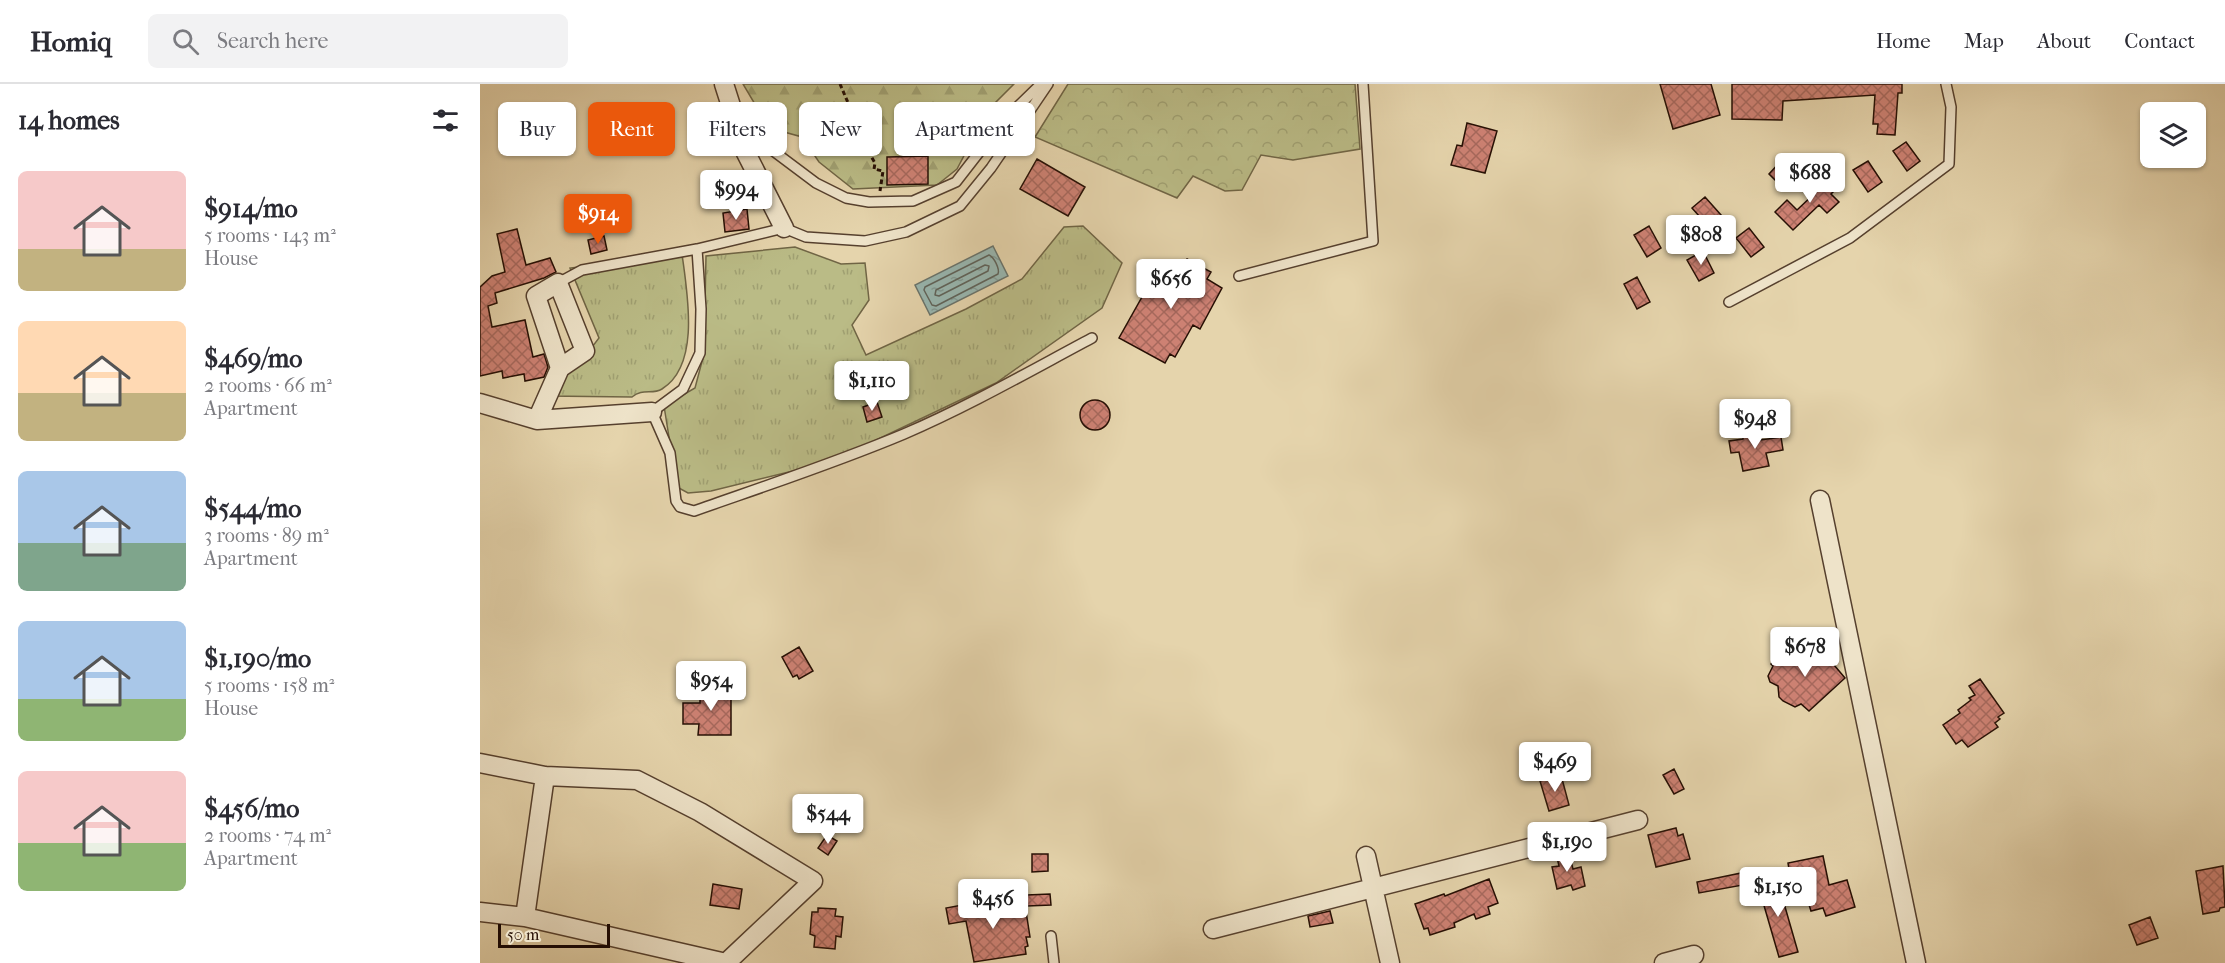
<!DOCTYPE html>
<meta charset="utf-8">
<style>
:root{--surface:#fff;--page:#f2f2f3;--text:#2b2b33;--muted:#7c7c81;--line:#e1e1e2;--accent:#ea580c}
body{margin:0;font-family:"IM FELL French Canon",serif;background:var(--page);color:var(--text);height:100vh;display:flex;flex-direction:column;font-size:22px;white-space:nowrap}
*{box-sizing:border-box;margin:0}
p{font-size:20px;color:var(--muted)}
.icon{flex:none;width:33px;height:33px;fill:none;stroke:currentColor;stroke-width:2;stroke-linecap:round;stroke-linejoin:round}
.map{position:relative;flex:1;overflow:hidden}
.drawer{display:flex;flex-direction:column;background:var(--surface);width:480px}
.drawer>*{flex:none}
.hud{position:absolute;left:18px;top:18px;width:570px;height:54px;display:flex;gap:12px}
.fabs{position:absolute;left:1660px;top:18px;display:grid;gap:12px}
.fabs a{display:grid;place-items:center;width:66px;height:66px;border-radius:9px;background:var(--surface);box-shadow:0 2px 4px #0004;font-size:30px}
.scale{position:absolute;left:18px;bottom:15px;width:112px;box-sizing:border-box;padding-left:6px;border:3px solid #260f04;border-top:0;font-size:16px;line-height:21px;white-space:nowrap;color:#260f04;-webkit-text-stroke:4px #eee3c9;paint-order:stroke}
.price{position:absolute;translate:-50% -51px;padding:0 14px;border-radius:6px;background:#fff;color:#222;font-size:20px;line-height:39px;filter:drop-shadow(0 2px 3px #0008)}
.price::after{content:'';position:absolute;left:50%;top:36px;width:18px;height:14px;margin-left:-9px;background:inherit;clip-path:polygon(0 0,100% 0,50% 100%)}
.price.current{background:var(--accent);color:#fff}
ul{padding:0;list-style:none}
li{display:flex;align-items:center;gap:18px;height:150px;padding:0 18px}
li span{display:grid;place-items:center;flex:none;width:168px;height:120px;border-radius:9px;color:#555}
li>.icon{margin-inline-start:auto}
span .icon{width:72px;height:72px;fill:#fffc;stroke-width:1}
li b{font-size:26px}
h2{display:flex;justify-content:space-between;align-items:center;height:72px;padding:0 18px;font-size:26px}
.tag{padding:0 21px;border-radius:9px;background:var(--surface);box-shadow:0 2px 4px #0004;font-size:21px;line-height:54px}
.tag.current{background:var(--accent);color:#fff}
header{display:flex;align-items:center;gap:36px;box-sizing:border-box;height:84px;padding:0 30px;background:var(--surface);border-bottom:2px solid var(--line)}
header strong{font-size:28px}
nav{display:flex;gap:33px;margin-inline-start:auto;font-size:21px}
.search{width:420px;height:54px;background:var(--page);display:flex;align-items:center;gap:15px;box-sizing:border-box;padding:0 21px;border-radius:9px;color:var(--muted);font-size:22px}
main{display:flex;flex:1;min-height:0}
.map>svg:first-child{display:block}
.grass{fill:url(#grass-tufts);stroke:#706545;stroke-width:1.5}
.forest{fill:url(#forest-firs);stroke:#706545;stroke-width:1.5}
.park{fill:url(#park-crowns);stroke:#706545;stroke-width:1.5}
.water{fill:url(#water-ripples);stroke:#6a746c;stroke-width:1.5}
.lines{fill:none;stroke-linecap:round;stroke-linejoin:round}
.shore{stroke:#5f635a;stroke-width:1.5}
.building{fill:url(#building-cross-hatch);stroke:#260f04;stroke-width:1.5}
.service-casing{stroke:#56402e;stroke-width:12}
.minor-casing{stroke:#56402e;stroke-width:21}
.path{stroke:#260f04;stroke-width:3;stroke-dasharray:4.5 3;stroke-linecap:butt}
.service{stroke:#eee3c9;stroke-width:9}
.minor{stroke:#eee3c9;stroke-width:18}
</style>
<header>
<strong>Homiq</strong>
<div class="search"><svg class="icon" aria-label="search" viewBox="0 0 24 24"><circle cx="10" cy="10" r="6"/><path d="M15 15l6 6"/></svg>Search here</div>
<nav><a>Home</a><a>Map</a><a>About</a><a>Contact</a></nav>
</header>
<main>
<section class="drawer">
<h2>14 homes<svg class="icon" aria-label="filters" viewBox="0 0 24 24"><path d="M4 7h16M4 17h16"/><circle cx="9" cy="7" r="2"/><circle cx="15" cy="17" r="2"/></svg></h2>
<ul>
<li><span style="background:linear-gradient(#f6c9c9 65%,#c2b280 0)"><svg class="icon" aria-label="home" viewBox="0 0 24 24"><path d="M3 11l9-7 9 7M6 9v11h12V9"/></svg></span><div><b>$914/mo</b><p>5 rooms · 143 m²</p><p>House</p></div></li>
<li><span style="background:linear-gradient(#ffd9b3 60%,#c2b280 0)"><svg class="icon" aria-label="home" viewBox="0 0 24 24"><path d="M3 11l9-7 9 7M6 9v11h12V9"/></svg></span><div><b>$469/mo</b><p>2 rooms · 66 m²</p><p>Apartment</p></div></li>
<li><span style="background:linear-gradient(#a9c7e8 60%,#7fa58c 0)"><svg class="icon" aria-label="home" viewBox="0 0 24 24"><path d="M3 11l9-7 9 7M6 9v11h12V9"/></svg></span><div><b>$544/mo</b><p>3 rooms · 89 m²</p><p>Apartment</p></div></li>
<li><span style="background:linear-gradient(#a9c7e8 65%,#8fb573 0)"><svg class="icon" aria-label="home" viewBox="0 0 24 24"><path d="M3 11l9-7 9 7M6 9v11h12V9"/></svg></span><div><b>$1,190/mo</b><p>5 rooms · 158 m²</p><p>House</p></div></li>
<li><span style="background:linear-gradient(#f6c9c9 60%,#8fb573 0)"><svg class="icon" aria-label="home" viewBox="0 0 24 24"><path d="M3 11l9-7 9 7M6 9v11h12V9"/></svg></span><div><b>$456/mo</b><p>2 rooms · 74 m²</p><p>Apartment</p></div></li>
</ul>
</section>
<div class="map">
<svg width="1745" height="879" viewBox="0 0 1745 879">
<defs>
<pattern id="grass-tufts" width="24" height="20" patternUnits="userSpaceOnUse" patternTransform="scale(1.5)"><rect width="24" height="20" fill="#babb86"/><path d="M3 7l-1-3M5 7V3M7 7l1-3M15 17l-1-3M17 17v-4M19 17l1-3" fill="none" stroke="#a0a072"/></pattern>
<pattern id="forest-firs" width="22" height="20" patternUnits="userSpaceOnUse" patternTransform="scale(1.5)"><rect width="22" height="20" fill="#babb86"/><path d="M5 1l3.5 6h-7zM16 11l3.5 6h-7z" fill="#a0a072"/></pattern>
<pattern id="park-crowns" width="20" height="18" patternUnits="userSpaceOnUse" patternTransform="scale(1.5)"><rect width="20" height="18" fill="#babb86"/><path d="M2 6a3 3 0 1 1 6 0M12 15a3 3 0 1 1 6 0" fill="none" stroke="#a0a072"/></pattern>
<pattern id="water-ripples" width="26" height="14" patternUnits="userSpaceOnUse" patternTransform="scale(1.5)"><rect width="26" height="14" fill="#98b7b1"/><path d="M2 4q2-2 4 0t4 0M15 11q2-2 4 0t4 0" fill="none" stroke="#839c97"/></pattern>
<pattern id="building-cross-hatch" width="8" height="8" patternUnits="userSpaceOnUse" patternTransform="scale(1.5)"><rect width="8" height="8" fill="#cd8173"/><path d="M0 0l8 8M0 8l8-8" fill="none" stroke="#a6685c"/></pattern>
</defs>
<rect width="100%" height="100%" fill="#e5d4ac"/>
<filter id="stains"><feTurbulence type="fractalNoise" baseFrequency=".00333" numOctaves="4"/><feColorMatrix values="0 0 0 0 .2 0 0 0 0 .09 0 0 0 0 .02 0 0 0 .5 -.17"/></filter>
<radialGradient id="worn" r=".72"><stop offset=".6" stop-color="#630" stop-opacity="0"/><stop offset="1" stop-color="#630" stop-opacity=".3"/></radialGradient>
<path class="grass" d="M 603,142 L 642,179 L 622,224 L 516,299 L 350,378 L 231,407 L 208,409 L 197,403 L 184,322 L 215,304 L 224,270 L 226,172 L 315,163 L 361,180 L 385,179 L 389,216 L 372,241 L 386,271 L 486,225 L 542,195 L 584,143 Z
M 202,170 C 207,208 221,281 182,305 C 172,311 163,304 152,313 L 67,312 L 78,287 L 103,275 L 119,254 L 90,184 Z"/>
<path class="forest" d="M 263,0 L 534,0 L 508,26 L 477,85 L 457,101 L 373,105 L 339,78 L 322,53 L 297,46 L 279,27 Z"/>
<path class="park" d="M 588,0 L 875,0 L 880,65 L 813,76 L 781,71 L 762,106 L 745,107 L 713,92 L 697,114 L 555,53 Z"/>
<path class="water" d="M 513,162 L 528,192 L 450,231 L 435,201 Z"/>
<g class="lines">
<path class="shore" d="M 509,171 C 514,173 520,185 518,190 L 456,222 L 452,221 L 444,206 L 445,203 Z
M 505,181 L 509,182 L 508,187 L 459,212 L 455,211 L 456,206 Z"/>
</g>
<path class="building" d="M 1180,0 L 1231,0 L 1240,31 L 1193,45 Z
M 1252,0 L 1422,0 L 1422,9 L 1418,9 L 1415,51 L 1397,50 L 1398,40 L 1393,40 L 1395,11 L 1303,17 L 1302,36 L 1252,35 Z
M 987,39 L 1017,47 L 1005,89 L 971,81 L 977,61 L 982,62 Z
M 1426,58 L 1440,77 L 1427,87 L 1413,67 Z
M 448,72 L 448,100 L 407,101 L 407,73 Z
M 557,75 L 605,103 L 588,132 L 540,105 Z
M 1388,77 L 1402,98 L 1388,108 L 1373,86 Z
M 1300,78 L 1316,92 L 1304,105 L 1289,90 Z
M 1354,91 L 1362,99 L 1351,110 L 1359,118 L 1347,129 L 1339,121 L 1313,146 L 1295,128 L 1307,116 L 1317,126 Z
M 1225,113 L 1241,131 L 1228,142 L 1212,124 Z
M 267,125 L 269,145 L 245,148 L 243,129 Z
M 1169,142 L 1181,164 L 1167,173 L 1154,151 Z
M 1269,144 L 1284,163 L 1271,173 L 1256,154 Z
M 37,145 L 46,181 L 70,174 L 76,188 L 64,194 L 15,209 L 17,219 L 8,222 L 12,243 L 45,236 L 53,273 L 64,270 L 68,283 L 64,293 L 45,297 L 44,290 L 23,294 L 22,287 L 0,292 L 0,203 L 12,192 L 25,188 L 17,150 Z
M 124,152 L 127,166 L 111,170 L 108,156 Z
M 1223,167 L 1234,189 L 1219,197 L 1207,176 Z
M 707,175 L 731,188 L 727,195 L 742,204 L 720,245 L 713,241 L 695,273 L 690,270 L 685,279 L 639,254 L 680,181 L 690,186 L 695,178 L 703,182 Z
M 1157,193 L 1170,218 L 1157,225 L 1144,200 Z
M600 331a15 15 0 1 1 30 0a15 15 0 1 1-30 0Z
M 397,318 L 402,333 L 387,338 L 383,323 Z
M 1280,348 L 1281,356 L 1301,353 L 1303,366 L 1286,369 L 1289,382 L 1263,387 L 1259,368 L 1251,369 L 1249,357 L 1263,355 L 1263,351 Z
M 1338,562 L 1365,594 L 1329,627 L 1321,620 L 1315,623 L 1303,617 L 1299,613 L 1298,602 L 1290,598 L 1288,592 L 1293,582 L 1291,580 L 1302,570 L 1308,576 L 1316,569 L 1322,576 Z
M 319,563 L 333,587 L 319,595 L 317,591 L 313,593 L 302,573 Z
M 1500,595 L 1524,629 L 1518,633 L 1520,635 L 1515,639 L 1518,643 L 1488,663 L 1482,656 L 1476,660 L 1463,641 L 1480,629 L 1478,626 L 1491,616 L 1489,614 L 1495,611 L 1489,602 Z
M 220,604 L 251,604 L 251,651 L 218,651 L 219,640 L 203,640 L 203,619 L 220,619 Z
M 1194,685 L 1204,705 L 1194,710 L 1183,691 Z
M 1081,691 L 1089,721 L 1069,727 L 1060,697 Z
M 1196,744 L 1198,752 L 1203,750 L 1210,775 L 1176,783 L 1168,751 Z
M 347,751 L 357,757 L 348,771 L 338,764 Z
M 1088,766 L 1093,785 L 1101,783 L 1105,802 L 1093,806 L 1091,801 L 1077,805 L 1072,783 L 1079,782 L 1076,769 Z
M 552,770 L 568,770 L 568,787 L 552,788 Z
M 1343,772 L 1349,801 L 1367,796 L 1375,823 L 1346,832 L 1343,824 L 1331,827 L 1319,789 L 1310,791 L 1308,779 Z
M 1743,782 L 1745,823 L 1740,824 L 1739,827 L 1723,830 L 1716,787 Z
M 1271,787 L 1274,799 L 1219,809 L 1217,798 Z
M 1009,795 L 1018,819 L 1008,823 L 1010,830 L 996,835 L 994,830 L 974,839 L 975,843 L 950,851 L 948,844 L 944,845 L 935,820 L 964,810 L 965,812 Z
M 1297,795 L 1318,868 L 1299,873 L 1278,801 Z
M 233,800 L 262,805 L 259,825 L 230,821 Z
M 570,810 L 571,821 L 547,822 L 547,811 Z
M 498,818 L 500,828 L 545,821 L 550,853 L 546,853 L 548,862 L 545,863 L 546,870 L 494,878 L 486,837 L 469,840 L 466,824 Z
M 338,824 L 356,825 L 355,832 L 363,833 L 361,853 L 356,852 L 355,865 L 334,863 L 335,852 L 330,850 L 332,828 L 338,828 Z
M 850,827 L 853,839 L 830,843 L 828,832 Z
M 1670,833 L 1678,854 L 1657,861 L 1649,841 Z"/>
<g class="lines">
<g class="service-casing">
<path id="service" d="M 257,24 L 292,66 L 336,99 L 366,114 L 389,118 L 433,117 L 476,98 L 525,35 L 561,0
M 217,165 L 221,225 L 220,269 L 203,305 L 172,328 L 190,369 L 196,417 L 200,423 L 214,427 C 285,402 355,379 424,350 C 489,322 550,287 612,254
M 759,192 L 893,157 L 883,0
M 78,199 L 102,186 L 217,165 L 304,144 L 326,153 L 385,157 L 426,148 L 480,122 L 511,84 L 568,0
M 1249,218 L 1370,154 L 1469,80 L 1471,23 L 1466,0
M 571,852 L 574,879"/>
</g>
<g class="minor-casing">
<path id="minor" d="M 244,0 L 266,69 L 304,144
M 0,319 L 57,336 L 172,328
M 57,336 L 80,284 L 56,212 L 78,199 L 105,267 L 80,284
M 1340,416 L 1436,879
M 0,679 L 65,692 L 157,696 L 220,728 L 333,797 L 246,879
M 886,772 L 910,879
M 0,828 L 45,833 L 246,879
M 45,833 L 65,692
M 733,845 L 1158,736
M 1184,879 L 1214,871"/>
</g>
<path class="path" d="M 360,0 L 369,21 L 372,46 L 381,55 L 395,79 L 394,85 L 403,87 L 400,107"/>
<use href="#service" class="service"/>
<use href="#minor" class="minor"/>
</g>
<rect width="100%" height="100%" filter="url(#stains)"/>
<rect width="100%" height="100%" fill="url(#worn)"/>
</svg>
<div class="fabs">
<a><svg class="icon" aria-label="layers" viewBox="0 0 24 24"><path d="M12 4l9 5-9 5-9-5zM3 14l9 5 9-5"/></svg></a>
</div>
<div class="scale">50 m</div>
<b class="price" style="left:1330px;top:120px">$688</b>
<b class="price" style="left:256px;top:137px">$994</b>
<b class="price current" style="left:118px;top:161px">$914</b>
<b class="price" style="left:1221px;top:182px">$808</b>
<b class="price" style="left:691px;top:226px">$656</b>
<b class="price" style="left:392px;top:328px">$1,110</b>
<b class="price" style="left:1275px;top:366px">$948</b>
<b class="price" style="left:1325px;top:594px">$678</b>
<b class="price" style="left:231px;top:628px">$954</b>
<b class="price" style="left:1075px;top:709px">$469</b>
<b class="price" style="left:348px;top:761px">$544</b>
<b class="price" style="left:1087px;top:789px">$1,190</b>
<b class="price" style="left:1298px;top:834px">$1,150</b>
<b class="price" style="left:513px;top:846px">$456</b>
<div class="hud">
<a class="tag">Buy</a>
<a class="tag current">Rent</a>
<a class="tag">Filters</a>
<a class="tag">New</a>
<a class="tag">Apartment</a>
</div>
</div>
</main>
